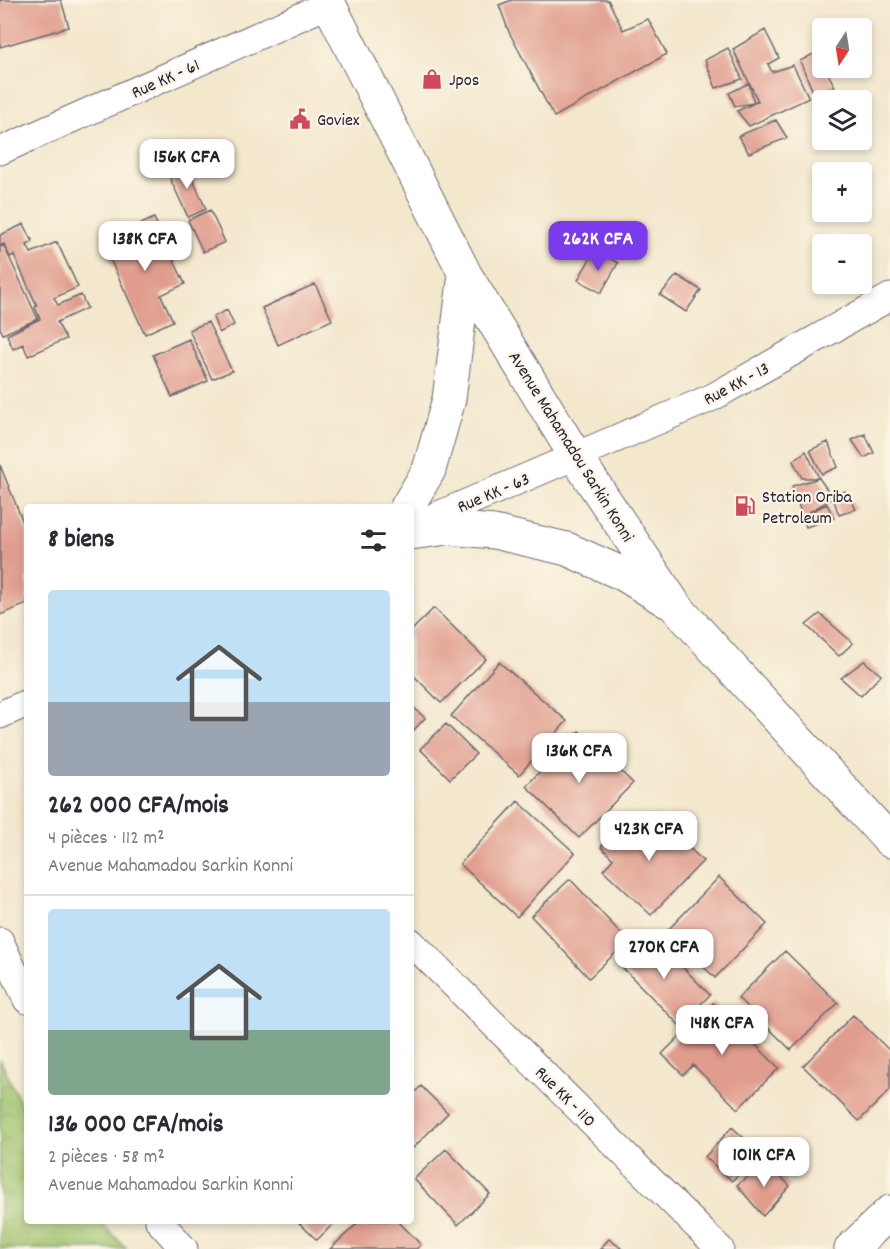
<!DOCTYPE html>
<html lang="fr">
<meta charset="utf-8">
<style>
:root{--surface:#fff;--page:#f7f7f7;--text:#2b2b33;--muted:#7c7c81;--line:#e1e1e2;--accent:#7c3aed}
body{margin:0;font-family:Dekko,sans-serif;background:var(--page);color:var(--text);height:100vh;display:flex;flex-direction:column;font-size:22px;white-space:nowrap}
*{box-sizing:border-box;margin:0}
p{font-size:20px;color:var(--muted)}
.icon{flex:none;width:33px;height:33px;fill:none;stroke:currentColor;stroke-width:2;stroke-linecap:round;stroke-linejoin:round}
.map{position:relative;flex:1;overflow:hidden}
.drawer{position:absolute;left:24px;top:504px;width:390px;height:720px;display:flex;flex-direction:column;background:var(--surface);border-radius:6px;box-shadow:0 3px 9px #0003}
.drawer>*{flex:none}
.needle{width:39px;rotate:192deg}
.buttons{position:absolute;left:812px;top:18px;display:grid;gap:12px}
.buttons a{display:grid;place-items:center;width:60px;height:60px;border-radius:6px;background:var(--surface);box-shadow:0 3px 9px #0003;font-size:30px}
.price{position:absolute;translate:-50% -51px;padding:0 14px;border-radius:12px;background:#fff;color:#222;font-size:20px;line-height:39px;filter:drop-shadow(0 2px 3px #0008)}
.price::after{content:'';position:absolute;left:50%;top:36px;width:18px;height:14px;margin-left:-9px;background:inherit;clip-path:polygon(0 0,100% 0,50% 100%)}
.price.selected{background:var(--accent);color:#fff}
ul{padding:0;list-style:none}
li{display:grid;align-content:center;gap:12px;height:318px;padding:0 24px}
li+li{border-top:2px solid var(--line)}
li span{display:grid;place-items:center;height:186px;border-radius:6px;color:#555}
li>.icon{margin-inline-start:auto}
span .icon{width:108px;height:108px;fill:#fffc;stroke-width:1}
li b{font-size:26px}
h2{display:flex;justify-content:space-between;align-items:center;height:72px;padding:0 24px;font-size:26px}
.map>svg:first-child{display:block}
.park{fill:url(#park-crowns);stroke:#607254;stroke-width:1.5}
.building{fill:#e09c8d}
.lines{fill:none;stroke-linecap:round;stroke-linejoin:round}
.minor-casing{stroke:#6b676e;stroke-width:29}
.tertiary-casing{stroke:#6b676e;stroke-width:35}
.primary-casing{stroke:#6b676e;stroke-width:35}
.minor{stroke:#fff;stroke-width:27}
.tertiary{stroke:#fff;stroke-width:33}
.primary{stroke:#fff;stroke-width:33}
.labels{text-anchor:middle;stroke-width:4.5;stroke-linejoin:round;paint-order:stroke}
.street-label{font-size:18px;fill:#22223b;stroke:#fcf5e5}
.poi-label{font-size:18px;fill:#22223b;stroke:#fcf5e5;text-anchor:start}
</style>
<div class="map">
<svg width="890" height="1249" viewBox="0 0 890 1249">
<defs>
<pattern id="park-crowns" width="20" height="18" patternUnits="userSpaceOnUse" patternTransform="scale(1.5)"><rect width="20" height="18" fill="#9ec26c"/><path d="M2 6a3 3 0 1 1 6 0M12 15a3 3 0 1 1 6 0" fill="none" stroke="#88a65e"/></pattern>
</defs>
<rect width="100%" height="100%" fill="#fcf5e5"/>
<filter id="ink" filterUnits="userSpaceOnUse"><feTurbulence type="fractalNoise" baseFrequency=".0167" numOctaves="2"/><feDisplacementMap in="SourceGraphic" scale="12" xChannelSelector="R" yChannelSelector="G"/><feConvolveMatrix kernelMatrix="1 2 1 2 8 2 1 2 1" color-interpolation-filters="sRGB"/></filter>
<filter id="wash" filterUnits="userSpaceOnUse"><feTurbulence type="fractalNoise" baseFrequency=".008" numOctaves="4" result="noise"/><feDisplacementMap in="SourceGraphic" scale="24" xChannelSelector="R" yChannelSelector="G"/><feGaussianBlur stdDeviation="1.35" result="paint"/><feColorMatrix in="noise" values="0 0 0 0 0 0 0 0 0 0 0 0 0 0 0 0 0 1.4 0 .05"/><feComposite in="paint" operator="in"/></filter>
<g filter="url(#wash)">
<rect width="100%" height="100%" fill="#f3e7cc"/>
<path class="park" d="M 0,1059 L 27,1118 L 27,1221 L 99,1221 L 127,1249 L 0,1249 Z"/>
<g id="blocks">
<path class="building" d="M 0,0 L 61,0 L 69,27 L 0,47 Z
M 512,0 L 608,0 L 623,30 L 648,19 L 667,54 L 554,117 L 509,32 L 499,5 Z
M 765,30 L 779,58 L 768,64 L 772,72 L 793,65 L 809,98 L 749,126 L 737,111 L 754,103 L 735,106 L 729,93 L 749,83 L 754,103 L 758,101 L 733,49 Z
M 728,48 L 742,79 L 716,88 L 705,60 Z
M 817,52 L 822,62 L 822,68 L 825,68 L 835,87 L 813,92 L 800,61 Z
M 776,120 L 787,138 L 749,153 L 738,136 Z
M 186,164 L 206,209 L 188,217 L 167,172 Z
M 210,210 L 225,242 L 203,252 L 188,220 Z
M 154,218 L 185,284 L 161,295 L 173,321 L 145,334 L 102,242 Z
M 24,224 L 33,242 L 27,245 L 31,253 L 57,242 L 78,287 L 54,298 L 58,305 L 81,295 L 87,308 L 57,322 L 66,339 L 28,356 L 23,344 L 13,349 L 7,335 L 40,319 L 35,307 L 37,306 L 14,255 L 10,257 L 4,244 L 0,246 L 0,235 Z
M 4,246 L 38,319 L 3,334 L 0,328 L 0,247 Z
M 595,250 L 618,263 L 601,293 L 578,280 Z
M 677,275 L 701,290 L 686,312 L 660,295 Z
M 315,284 L 332,320 L 278,345 L 262,308 Z
M 227,310 L 234,325 L 219,333 L 213,317 Z
M 208,322 L 232,371 L 212,379 L 189,330 Z
M 189,339 L 208,381 L 172,397 L 153,355 Z
M 865,434 L 874,453 L 864,458 L 852,440 Z
M 828,442 L 838,467 L 822,474 L 810,450 Z
M 806,451 L 819,478 L 802,478 L 793,461 Z
M 0,465 L 27,532 L 27,604 L 0,615 Z
M 819,478 L 833,498 L 806,514 L 827,504 L 834,518 L 806,527 L 792,486 Z
M 845,491 L 856,509 L 839,515 L 833,498 Z
M 434,608 L 486,659 L 441,703 L 411,673 L 411,631 Z
M 820,614 L 853,643 L 839,656 L 806,625 Z
M 864,661 L 881,675 L 861,696 L 841,678 Z
M 499,662 L 567,721 L 519,775 L 451,716 Z
M 411,705 L 425,718 L 411,733 Z
M 446,724 L 476,754 L 450,779 L 420,749 Z
M 579,731 L 633,783 L 579,838 L 526,786 Z
M 518,801 L 575,853 L 517,917 L 460,864 Z
M 655,815 L 703,861 L 651,915 L 603,870 L 613,859 L 601,847 L 625,821 L 638,833 Z
M 719,877 L 767,924 L 715,978 L 667,931 Z
M 570,879 L 628,941 L 589,978 L 531,916 Z
M 650,934 L 710,995 L 679,1025 L 619,964 Z
M 785,951 L 838,1003 L 791,1050 L 738,998 Z
M 713,1003 L 779,1068 L 738,1109 L 693,1065 L 683,1075 L 662,1054 Z
M 853,1015 L 890,1051 L 890,1090 L 859,1121 L 803,1066 Z
M 421,1086 L 448,1113 L 411,1150 L 411,1096 Z
M 732,1127 L 759,1152 L 732,1181 L 705,1157 Z
M 446,1149 L 490,1194 L 458,1225 L 414,1179 Z
M 766,1162 L 790,1186 L 763,1216 L 737,1185 Z
M 297,1221 L 336,1221 L 317,1240 Z
M 360,1221 L 398,1221 L 421,1245 L 416,1249 L 330,1249 Z
M 609,1239 L 622,1249 L 600,1249 Z"/>
</g>
</g>
<g filter="url(#ink)">
<use href="#blocks" fill-opacity="0" stroke="#6b676e" stroke-width="1.5"/>
<g class="lines">
<g class="minor-casing">
<path id="minor" d="M 0,151 L 329,4
M 415,525 L 713,397 L 890,297
M 0,715 L 27,703
M 0,941 L 27,1000
M 411,942 L 720,1249
M 159,1221 L 184,1249"/>
</g>
<g class="tertiary-casing">
<path id="tertiary" d="M 327,0 L 465,274 L 576,457 L 676,607 L 890,841
M 407,507 L 429,470 L 449,399 L 465,274
M 411,533 L 448,528 L 494,532 L 567,549 L 625,575 L 667,601"/>
</g>
<g class="primary-casing">
<path id="primary" d="M 851,1249 L 890,1212"/>
</g>
<use href="#minor" class="minor"/>
<use href="#tertiary" class="tertiary"/>
<use href="#primary" class="primary"/>
</g>
</g>
<defs>
<g id="shop-bare" transform="scale(1.62)"><path d="M-5-2.5h2.3a2.7 3.5 0 0 1 5.4 0H5L5.5 6h-11ZM-1.5-2.5h3a1.5 2.3 0 0 0-3 0Z" fill="#d1495b" stroke="#fcf5e5" stroke-width="2.5" paint-order="stroke"/></g>
<g id="civic-bare" transform="scale(1.62)"><path d="M-.6-6.5H3V-4.5H.6V-3L4-1V1h2V6H-6V1h2V-1L-.6-3ZM-1.2 2.5V6h2.4V2.5Z" fill="#d1495b" stroke="#fcf5e5" stroke-width="2.5" paint-order="stroke"/></g>
<g id="fuel-bare" transform="scale(1.62)"><path d="M-5.5-6h7V0h2V4h1.3V-2.5L3-4.5l.8-.8L6-3V5H2.5V1h-1V6h-7ZM-4.2-4.7v3.2H.2V-4.7Z" fill="#d1495b" stroke="#fcf5e5" stroke-width="2.5" paint-order="stroke"/></g>
</defs>
<g fill-rule="evenodd">
<use href="#shop-bare" x="432" y="79"/>
<use href="#civic-bare" x="300" y="119"/>
<use href="#fuel-bare" x="745" y="506"/>
</g>
<g class="labels">
<g class="street-label">
<text transform="translate(165 78) rotate(-24)" y="6">Rue KK - 61</text>
<text transform="translate(736 383) rotate(-28)" y="6">Rue KK - 13</text>
<text transform="translate(572 446) rotate(58)" y="6">Avenue Mahamadou Sarkin Konni</text>
<text transform="translate(493 492) rotate(-23)" y="6">Rue KK - 63</text>
<text transform="translate(566 1096) rotate(45)" y="6">Rue KK - 110</text>
</g>
<g class="poi-label">
<text x="449" y="85">Jpos</text>
<text x="317" y="125">Goviex</text>
<text x="762" y="502">Station Oriba<tspan x="762" dy="21">Petroleum</tspan></text>
</g>
</g>
</svg>
<div class="buttons">
<a><svg class="needle" viewBox="-14 -14 28 28"><path d="M0-13l5 13h-10z" fill="#e53935"/><path d="M0 13l5-13h-10z" fill="#7c7c81"/></svg></a>
<a><svg class="icon" aria-label="layers" viewBox="0 0 24 24"><path d="M12 4l9 5-9 5-9-5zM3 14l9 5 9-5"/></svg></a>
<a>+</a>
<a>−</a>
</div>
<b class="price" style="left:187px;top:190px">156K CFA</b>
<b class="price" style="left:145px;top:272px">138K CFA</b>
<b class="price selected" style="left:598px;top:272px">262K CFA</b>
<b class="price" style="left:579px;top:784px">136K CFA</b>
<b class="price" style="left:649px;top:862px">423K CFA</b>
<b class="price" style="left:664px;top:980px">270K CFA</b>
<b class="price" style="left:722px;top:1056px">148K CFA</b>
<b class="price" style="left:764px;top:1188px">101K CFA</b>
<section class="drawer">
<h2>8 biens<svg class="icon" aria-label="filters" viewBox="0 0 24 24"><path d="M4 7h16M4 17h16"/><circle cx="9" cy="7" r="2"/><circle cx="15" cy="17" r="2"/></svg></h2>
<ul>
<li><span style="background:linear-gradient(#bfe0f5 60%,#9aa5b1 0)"><svg class="icon" aria-label="home" viewBox="0 0 24 24"><path d="M3 11l9-7 9 7M6 9v11h12V9"/></svg></span><div><b>262 000 CFA/mois</b><p>4 pièces · 112 m²</p><p>Avenue Mahamadou Sarkin Konni</p></div></li>
<li><span style="background:linear-gradient(#bfe0f5 65%,#7fa58c 0)"><svg class="icon" aria-label="home" viewBox="0 0 24 24"><path d="M3 11l9-7 9 7M6 9v11h12V9"/></svg></span><div><b>136 000 CFA/mois</b><p>2 pièces · 58 m²</p><p>Avenue Mahamadou Sarkin Konni</p></div></li>
</ul>
</section>
</div>
